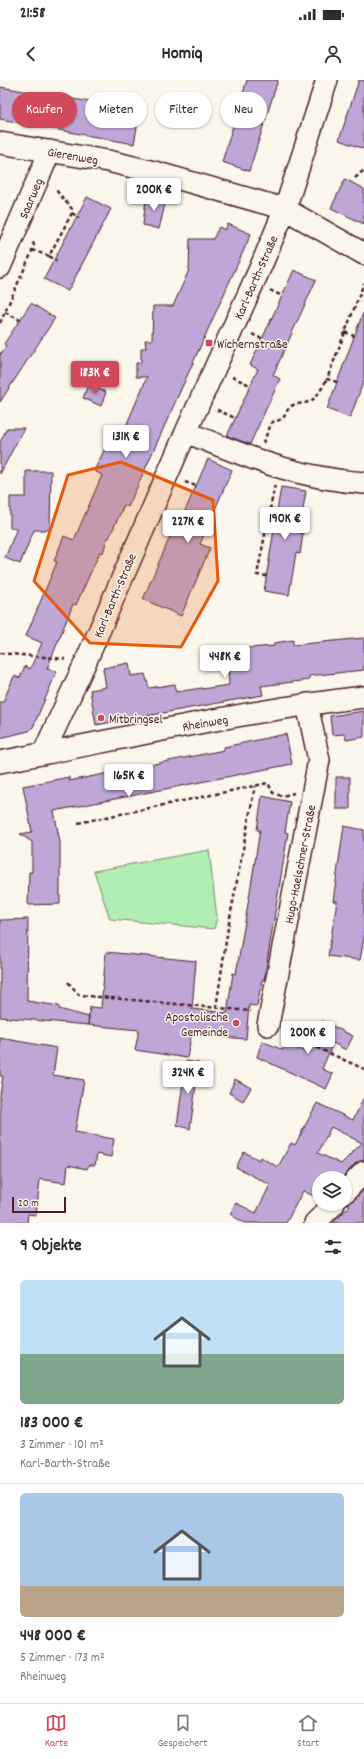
<!DOCTYPE html>
<html lang="de">
<meta charset="utf-8">
<style>
:root{--surface:#fff;--page:#f2f2f3;--text:#2b2b33;--muted:#7c7c81;--line:#e1e1e2;--accent:#d1495b}
body{margin:0;font-family:Dekko,sans-serif;background:var(--page);color:var(--text);height:100vh;display:flex;flex-direction:column;font-size:15px;white-space:nowrap}
*{box-sizing:border-box;margin:0}
p{font-size:13px;color:var(--muted)}
.icon{flex:none;width:22px;height:22px;fill:none;stroke:currentColor;stroke-width:2;stroke-linecap:round;stroke-linejoin:round}
.map{position:relative;height:1143px;overflow:hidden}
.sheet{display:flex;flex-direction:column;background:var(--surface);flex:1}
.sheet>*{flex:none}
.banner{position:absolute;left:12px;top:12px;width:340px;height:36px;display:flex;gap:8px}
.buttons{position:absolute;left:312px;top:1091px;display:grid;gap:8px}
.buttons a{display:grid;place-items:center;width:40px;height:40px;border-radius:50%;background:var(--surface);box-shadow:0 1px 3px #0004;font-size:20px}
.scale{position:absolute;left:12px;bottom:10px;width:54px;box-sizing:border-box;padding-left:4px;border:2px solid #4a1f2b;border-top:0;font-size:11px;line-height:14px;white-space:nowrap;color:#4a1f2b;-webkit-text-stroke:3px #fbf7ec;paint-order:stroke}
.price{position:absolute;translate:-50% -34px;padding:0 9px;border-radius:4px;background:#fff;color:#222;font-size:13px;line-height:26px;filter:drop-shadow(0 1px 2px #0008)}
.price::after{content:'';position:absolute;left:50%;top:24px;width:12px;height:9px;margin-left:-6px;background:inherit;clip-path:polygon(0 0,100% 0,50% 100%)}
.price.active{background:var(--accent);color:#fff}
ul{padding:0;list-style:none}
li{display:grid;align-content:center;gap:8px;height:212px;padding:0 20px}
li+li{border-top:1px solid var(--line)}
li span{display:grid;place-items:center;height:124px;border-radius:6px;color:#555}
li>.icon{margin-inline-start:auto}
span .icon{width:72px;height:72px;fill:#fffc;stroke-width:1}
li b{font-size:17px}
h2{display:flex;justify-content:space-between;align-items:center;height:48px;padding:0 20px;font-size:17px}
.chip{padding:0 14px;border-radius:18px;background:var(--surface);box-shadow:0 1px 3px #0004;font-size:14px;line-height:36px}
.chip.active{background:var(--accent);color:#fff}
.status{display:flex;justify-content:space-between;align-items:center;height:28px;padding:0 20px;background:var(--surface);direction:ltr}
.status svg{height:11px;fill:currentColor}
header{display:flex;justify-content:space-between;align-items:center;height:52px;padding:0 20px;background:var(--surface);font-size:18px;font-weight:700}
.dock{display:flex;justify-content:space-around;align-items:center;height:56px;border-top:1px solid var(--line);background:var(--surface);font-size:11px;color:var(--muted)}
.dock a{display:grid;justify-items:center;gap:2px}
.dock .active{color:var(--accent)}
.map>svg:first-child{display:block}
.green{fill:#b1eeb4;stroke:#7e8670}
.building{fill:#bea7d6;stroke:#4a1f2b;fill-rule:evenodd}
.lines{fill:none;stroke-linecap:round;stroke-linejoin:round}
.minor-casing{stroke:#4a1f2b;stroke-width:24}
.path{stroke:#4a1f2b;stroke-width:2.5;stroke-dasharray:4 3;stroke-linecap:butt}
.minor{stroke:#fbf7ec;stroke-width:21}
.marked{fill:#e8590c;fill-opacity:0.2;stroke:#e8590c;stroke-width:3;stroke-linejoin:round}
.poi-dot{fill:#d1495b;stroke:#fbf7ec;stroke-width:1.5}
.labels{text-anchor:middle;stroke-width:3;stroke-linejoin:round;paint-order:stroke}
.street-label{font-size:13px;fill:#4a1f2b;stroke:#fbf7ec}
.poi-label{font-size:13px;fill:#4a1f2b;stroke:#fbf7ec;text-anchor:start}
</style>
<div class="status"><b>21:58</b><svg viewBox="0 0 49 12"><path d="M0 12V9h3v3zM5 12V6h3v6zM10 12V3h3v9zM15 12V0h3v12zM26 1h20v11H26zM47 4h2v5h-2z"/></svg></div>
<header><svg class="icon" aria-label="back" viewBox="0 0 24 24"><path d="M15 5l-7 7 7 7"/></svg>Homiq<svg class="icon" aria-label="person" viewBox="0 0 24 24"><circle cx="12" cy="8" r="4"/><path d="M4 21q1-7 8-7t8 7"/></svg></header>
<div class="map">
<svg width="364" height="1143" viewBox="0 0 364 1143">
<rect width="100%" height="100%" fill="#fbf7ec"/>
<filter id="ink" filterUnits="userSpaceOnUse"><feTurbulence type="fractalNoise" baseFrequency=".025" numOctaves="2"/><feDisplacementMap in="SourceGraphic" scale="8" xChannelSelector="R" yChannelSelector="G"/><feConvolveMatrix kernelMatrix="1 2 1 2 8 2 1 2 1" color-interpolation-filters="sRGB"/></filter>
<g filter="url(#ink)">
<path class="green" d="M 209,770 L 217,838 L 214,849 L 110,839 L 94,791 Z"/>
<path class="building" d="M 247,0 L 278,0 L 249,91 L 222,82 Z
M 359,0 L 364,0 L 364,69 L 339,60 Z
M 0,7 L 140,30 L 134,64 L 0,39 Z
M 345,99 L 364,109 L 364,144 L 331,128 Z
M 148,115 L 166,120 L 159,149 L 143,145 L 146,118 Z
M 87,117 L 111,129 L 68,211 L 44,199 Z
M 228,144 L 251,154 L 128,427 L 124,425 L 109,458 L 107,459 L 103,473 L 100,472 L 76,525 L 73,524 L 47,589 L 57,591 L 33,647 L 29,651 L 0,658 L 0,622 L 3,622 L 14,596 L 20,598 L 25,586 L 30,589 L 42,563 L 26,556 L 57,482 L 54,481 L 64,456 L 74,460 L 102,395 L 94,391 L 111,356 L 120,360 L 147,297 L 136,297 L 136,283 L 141,283 L 141,268 L 146,268 L 145,260 L 152,260 L 153,226 L 173,226 L 189,190 L 190,159 L 213,159 L 219,147 L 225,150 Z
M 294,190 L 316,200 L 273,295 L 280,299 L 250,364 L 227,356 L 258,289 L 250,285 Z
M 31,223 L 55,238 L 0,322 L 0,275 L 6,266 L 4,264 Z
M 363,233 L 364,234 L 364,300 L 350,338 L 327,329 Z
M 88,305 L 106,312 L 101,326 L 83,318 Z
M 7,348 L 24,348 L 0,394 L 0,362 Z
M 208,379 L 232,390 L 200,464 L 210,468 L 181,536 L 143,519 L 172,452 L 175,453 Z
M 26,391 L 51,391 L 50,450 L 34,450 L 20,484 L 5,478 L 17,448 L 10,448 L 10,417 L 26,417 Z
M 281,407 L 306,411 L 299,453 L 303,453 L 300,474 L 296,473 L 289,515 L 264,511 Z
M 364,558 L 364,590 L 309,596 L 309,600 L 261,606 L 263,615 L 96,645 L 90,610 L 106,607 L 103,588 L 129,583 L 131,596 L 145,594 L 149,608 L 175,604 L 176,612 L 202,608 L 202,609 L 229,605 L 228,584 L 236,584 L 235,569 L 274,566 L 274,563 L 293,560 L 293,565 Z
M 364,631 L 364,657 L 346,660 L 345,654 L 332,655 L 330,636 Z
M 286,654 L 292,684 L 54,731 L 60,762 L 60,824 L 28,825 L 29,792 L 32,792 L 32,762 L 20,754 L 32,752 L 23,706 L 69,697 L 69,701 L 224,670 L 224,667 Z
M 336,697 L 350,697 L 350,729 L 336,729 Z
M 262,716 L 290,722 L 285,752 L 288,753 L 264,900 L 262,900 L 257,926 L 249,925 L 246,959 L 223,957 L 223,954 L 192,951 L 187,978 L 135,970 L 139,950 L 88,945 L 90,927 L 101,928 L 106,872 L 196,881 L 192,929 L 227,933 L 233,893 L 236,894 L 245,842 L 260,750 L 257,750 Z
M 344,746 L 364,750 L 364,858 L 360,880 L 328,876 L 337,821 L 333,821 Z
M 28,839 L 27,921 L 59,926 L 59,929 L 89,937 L 88,945 L 0,937 L 0,840 Z
M 322,941 L 353,956 L 346,970 L 333,963 L 322,989 L 333,994 L 326,1009 L 257,977 L 262,961 L 283,970 L 287,963 L 307,973 Z
M 0,958 L 57,968 L 53,995 L 84,1000 L 75,1052 L 114,1059 L 111,1077 L 97,1074 L 95,1085 L 89,1085 L 87,1089 L 68,1085 L 66,1103 L 40,1099 L 36,1135 L 28,1134 L 27,1143 L 0,1143 L 0,1015 L 3,996 L 0,996 Z
M 186,981 L 199,983 L 190,1049 L 177,1045 Z
M 235,999 L 251,1008 L 243,1021 L 229,1013 Z
M 364,1017 L 364,1080 L 356,1083 L 342,1098 L 319,1098 L 319,1117 L 318,1118 L 303,1111 L 286,1143 L 244,1143 L 230,1134 L 236,1123 L 256,1133 L 270,1105 L 236,1087 L 244,1072 L 259,1080 L 260,1077 L 278,1087 L 291,1063 L 295,1065 L 317,1023 L 353,1040 ZM 331,1047 L 362,1063 L 341,1084 L 318,1073 Z
M 364,1109 L 364,1143 L 333,1143 L 350,1126 L 347,1124 L 353,1121 Z"/>
<g class="lines">
<g class="minor-casing">
<path id="minor" d="M 0,63 L 108,81 L 158,93 L 285,129 L 364,174
M 0,187 L 50,71
M 186,352 C 247,377 296,398 364,403
M 43,674 L 86,581 L 186,352 L 261,186 L 285,129 L 327,0
M 0,682 C 121,659 242,631 364,617
M 268,945 L 319,680 L 307,624
M 345,1112 L 364,1092
M 315,1143 L 334,1124"/>
</g>
<path class="path" d="M 355,98 L 364,90
M 72,133 L 79,138
M 32,170 L 49,176 L 72,133 L 72,129 L 55,109
M 49,176 L 57,181
M 270,210 L 282,216
M 5,232 L 22,241
M 0,243 L 31,174 L 34,165 L 32,161
M 345,252 L 354,256
M 252,254 L 262,259
M 0,273 L 1,274
M 232,297 L 250,305
M 337,302 L 327,299 L 364,203
M 217,330 L 235,338
M 263,363 L 272,342 C 288,339 282,336 290,327 C 295,322 306,325 312,320 C 318,316 323,306 327,299
M 185,402 L 196,406
M 269,433 L 277,434
M 267,496 L 257,495 L 275,404
M 0,573 L 65,579
M 78,743 L 268,703 L 273,713 L 282,716 L 294,713
M 68,902 L 79,915 L 251,931
M 216,928 L 228,848 L 255,706
M 285,953 L 364,989"/>
<use href="#minor" class="minor"/>
</g>
</g>
<path class="marked" d="M 121,382 L 213,420 L 218,501 L 181,567 L 90,563 L 34,501 L 68,395 Z"/>
<g class="poi-dot">
<rect x="205" y="259" width="8" height="8" rx="2"/>
<circle cx="101" cy="638" r="4"/>
<circle cx="236" cy="943" r="4"/>
</g>
<g class="labels">
<g class="street-label">
<text transform="translate(73 75) rotate(10)" y="5">Gierenweg</text>
<text transform="translate(30 118) rotate(-67)" y="5">Saarweg</text>
<text transform="translate(255 197) rotate(-66)" y="5">Karl-Barth-Straße</text>
<text transform="translate(114 515) rotate(-67)" y="5">Karl-Barth-Straße</text>
<text transform="translate(205 642) rotate(-10)" y="5">Rheinweg</text>
<text transform="translate(299 784) rotate(-79)" y="5">Hugo-Haelschner-Straße</text>
</g>
<g class="poi-label">
<text x="217" y="268">Wichernstraße</text>
<text x="109" y="643">Mitbringsel</text>
<text x="228" y="941" text-anchor="end">Apostolische<tspan x="228" dy="15">Gemeinde</tspan></text>
</g>
</g>
</svg>
<div class="buttons">
<a><svg class="icon" aria-label="layers" viewBox="0 0 24 24"><path d="M12 4l9 5-9 5-9-5zM3 14l9 5 9-5"/></svg></a>
</div>
<div class="scale">20 m</div>
<b class="price" style="left:154px;top:132px">200K €</b>
<b class="price active" style="left:95px;top:315px">183K €</b>
<b class="price" style="left:126px;top:379px">131K €</b>
<b class="price" style="left:285px;top:461px">190K €</b>
<b class="price" style="left:188px;top:464px">227K €</b>
<b class="price" style="left:225px;top:599px">448K €</b>
<b class="price" style="left:129px;top:718px">165K €</b>
<b class="price" style="left:308px;top:975px">200K €</b>
<b class="price" style="left:188px;top:1015px">324K €</b>
<div class="banner">
<a class="chip active">Kaufen</a>
<a class="chip">Mieten</a>
<a class="chip">Filter</a>
<a class="chip">Neu</a>
</div>
</div>
<section class="sheet">
<h2>9 Objekte<svg class="icon" aria-label="filters" viewBox="0 0 24 24"><path d="M4 7h16M4 17h16"/><circle cx="9" cy="7" r="2"/><circle cx="15" cy="17" r="2"/></svg></h2>
<ul>
<li><span style="background:linear-gradient(#bfe0f5 60%,#7fa58c 0)"><svg class="icon" aria-label="home" viewBox="0 0 24 24"><path d="M3 11l9-7 9 7M6 9v11h12V9"/></svg></span><div><b>183 000 €</b><p>3 Zimmer · 101 m²</p><p>Karl-Barth-Straße</p></div></li>
<li><span style="background:linear-gradient(#a9c7e8 75%,#b9a48a 0)"><svg class="icon" aria-label="home" viewBox="0 0 24 24"><path d="M3 11l9-7 9 7M6 9v11h12V9"/></svg></span><div><b>448 000 €</b><p>5 Zimmer · 173 m²</p><p>Rheinweg</p></div></li>
</ul>
</section>
<nav class="dock">
<a class="active"><svg class="icon" aria-label="map" viewBox="0 0 24 24"><path d="M3 6l6-2 6 2 6-2v14l-6 2-6-2-6 2zM9 4v14M15 6v14"/></svg>Karte</a>
<a><svg class="icon" aria-label="saved" viewBox="0 0 24 24"><path d="M7 4h10v16l-5-4-5 4z"/></svg>Gespeichert</a>
<a><svg class="icon" aria-label="home" viewBox="0 0 24 24"><path d="M3 11l9-7 9 7M6 9v11h12V9"/></svg>Start</a>
</nav>
